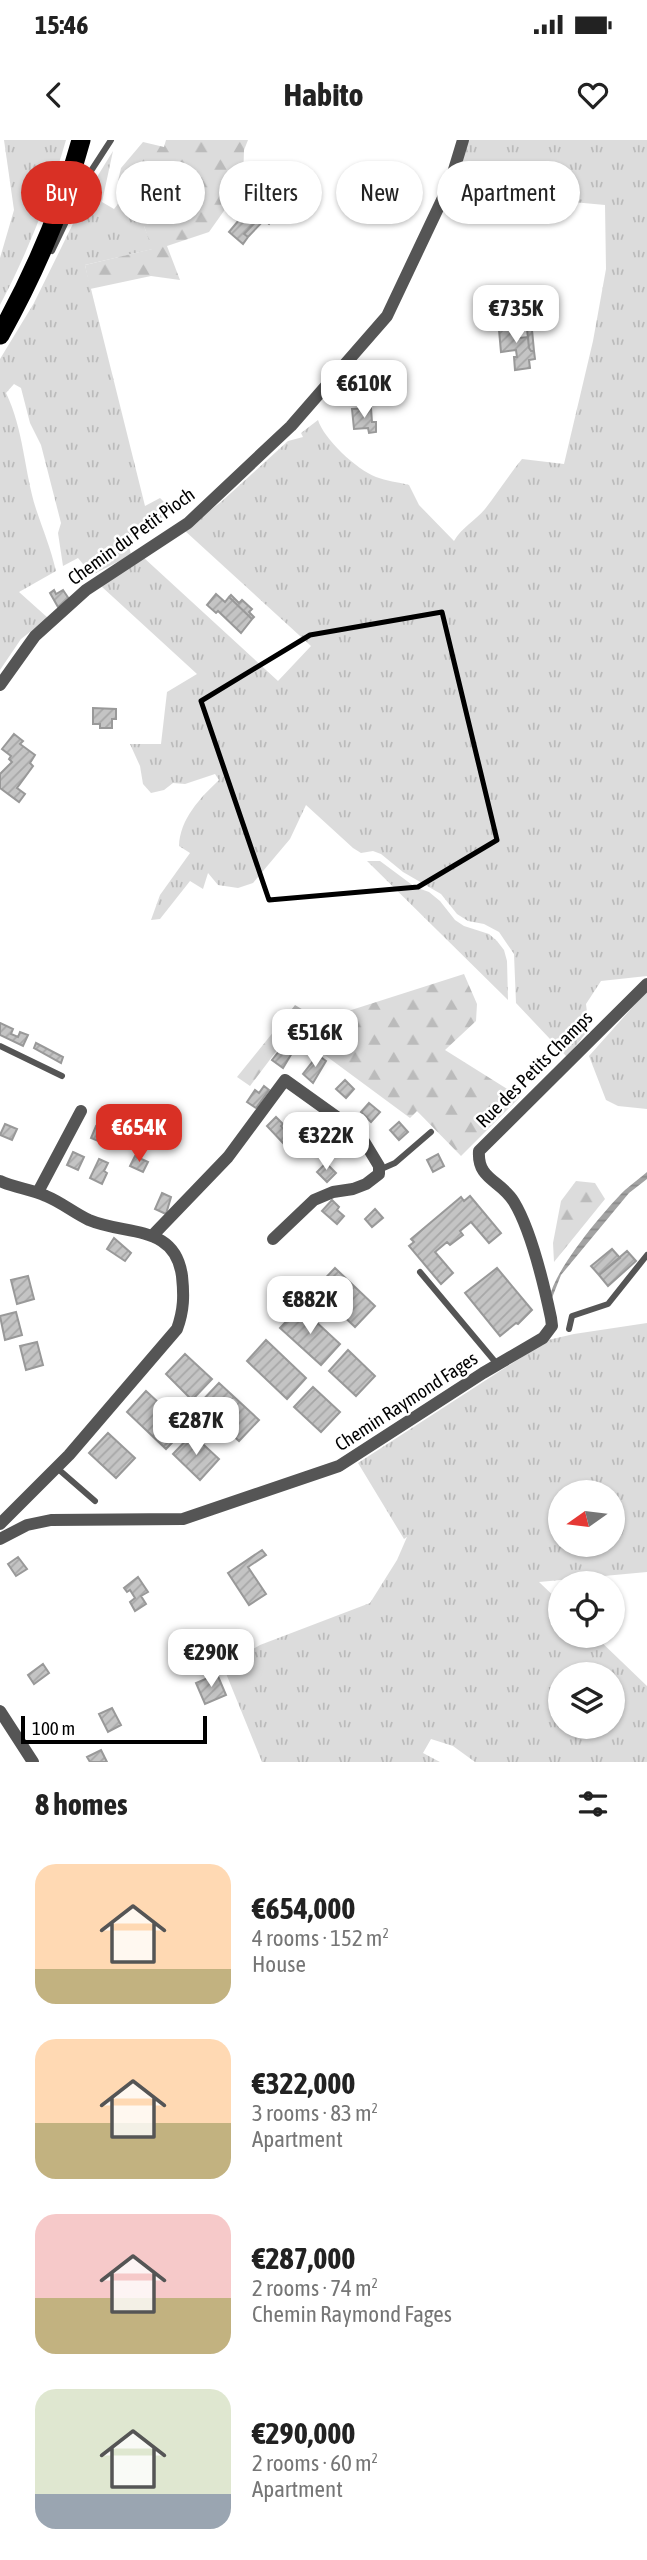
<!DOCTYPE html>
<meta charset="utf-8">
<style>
:root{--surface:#fff;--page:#f2f2f2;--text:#222;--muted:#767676;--accent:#d93025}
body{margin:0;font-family:"Asap Condensed",sans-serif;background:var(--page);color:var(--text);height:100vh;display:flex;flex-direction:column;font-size:26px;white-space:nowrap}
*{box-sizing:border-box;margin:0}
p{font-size:23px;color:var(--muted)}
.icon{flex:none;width:38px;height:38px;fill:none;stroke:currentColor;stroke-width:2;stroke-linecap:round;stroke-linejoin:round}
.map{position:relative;height:1622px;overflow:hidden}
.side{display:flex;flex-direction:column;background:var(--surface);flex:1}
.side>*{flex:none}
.top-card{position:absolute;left:21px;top:21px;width:606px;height:63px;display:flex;gap:14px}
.needle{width:46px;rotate:256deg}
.controls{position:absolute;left:548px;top:1340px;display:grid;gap:14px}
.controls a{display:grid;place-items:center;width:77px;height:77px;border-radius:50%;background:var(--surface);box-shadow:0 2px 5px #0004;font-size:35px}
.scale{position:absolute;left:21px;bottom:18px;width:186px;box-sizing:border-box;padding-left:7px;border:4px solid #000;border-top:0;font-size:19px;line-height:24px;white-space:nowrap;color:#000;-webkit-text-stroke:5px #fff;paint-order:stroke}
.price{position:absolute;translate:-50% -60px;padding:0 16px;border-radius:14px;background:#fff;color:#222;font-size:23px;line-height:46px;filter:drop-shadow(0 2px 4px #0008)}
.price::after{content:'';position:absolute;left:50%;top:42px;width:21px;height:16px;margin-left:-10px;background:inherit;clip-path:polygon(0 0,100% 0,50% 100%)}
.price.current{background:var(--accent);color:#fff}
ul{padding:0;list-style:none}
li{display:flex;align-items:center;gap:21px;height:175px;padding:0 35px}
li span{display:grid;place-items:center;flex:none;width:196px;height:140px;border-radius:21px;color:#555}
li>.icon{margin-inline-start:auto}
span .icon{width:84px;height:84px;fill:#fffc;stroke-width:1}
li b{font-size:30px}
h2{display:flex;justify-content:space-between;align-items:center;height:84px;padding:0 35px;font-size:30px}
.tag{padding:0 24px;border-radius:32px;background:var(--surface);box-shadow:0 2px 5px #0004;font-size:24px;line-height:63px}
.tag.current{background:var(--accent);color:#fff}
.status{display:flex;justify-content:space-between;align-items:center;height:49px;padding:0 35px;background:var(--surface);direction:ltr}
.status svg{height:19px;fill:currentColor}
header{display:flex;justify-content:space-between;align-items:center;height:91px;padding:0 35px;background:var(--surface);font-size:32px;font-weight:700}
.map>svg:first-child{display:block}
.grass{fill:url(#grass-tufts);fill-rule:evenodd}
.forest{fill:url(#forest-firs)}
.water{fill:url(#water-rules)}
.building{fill:url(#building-hatch);stroke:#999;stroke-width:2}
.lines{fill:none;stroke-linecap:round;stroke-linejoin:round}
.service{stroke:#555;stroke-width:6}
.minor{stroke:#555;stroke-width:12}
.trunk{stroke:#000;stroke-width:19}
.marked{fill:none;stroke:#000;stroke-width:5;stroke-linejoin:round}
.labels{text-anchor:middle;stroke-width:5;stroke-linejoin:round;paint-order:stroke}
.street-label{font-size:19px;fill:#000;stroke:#fff}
</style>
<div class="status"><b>15:46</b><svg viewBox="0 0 49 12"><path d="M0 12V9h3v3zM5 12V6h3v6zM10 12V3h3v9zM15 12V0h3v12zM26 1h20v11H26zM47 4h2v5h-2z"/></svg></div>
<header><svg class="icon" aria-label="back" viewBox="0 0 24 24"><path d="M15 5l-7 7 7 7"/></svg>Habito<svg class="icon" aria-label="heart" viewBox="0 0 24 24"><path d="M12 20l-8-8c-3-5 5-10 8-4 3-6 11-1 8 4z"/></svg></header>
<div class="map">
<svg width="647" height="1622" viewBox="0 0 647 1622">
<defs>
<pattern id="grass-tufts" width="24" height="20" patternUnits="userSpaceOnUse" patternTransform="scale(1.75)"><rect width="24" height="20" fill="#dcdcdc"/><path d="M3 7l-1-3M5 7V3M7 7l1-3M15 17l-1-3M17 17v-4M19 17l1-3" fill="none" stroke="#bbb"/></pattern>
<pattern id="forest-firs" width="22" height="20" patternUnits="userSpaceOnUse" patternTransform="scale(1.75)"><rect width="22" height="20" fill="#dcdcdc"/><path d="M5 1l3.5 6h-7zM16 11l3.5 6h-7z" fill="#bbb"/></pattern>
<pattern id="water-rules" width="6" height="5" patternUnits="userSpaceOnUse" patternTransform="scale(1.75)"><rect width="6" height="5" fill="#a3a3a3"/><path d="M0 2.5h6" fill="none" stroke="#8b8b8b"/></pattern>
<pattern id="building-hatch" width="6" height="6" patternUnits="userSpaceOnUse" patternTransform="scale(1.75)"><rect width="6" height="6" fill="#c4c4c4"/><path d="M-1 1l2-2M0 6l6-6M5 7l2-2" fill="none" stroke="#a7a7a7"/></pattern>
</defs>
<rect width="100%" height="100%" fill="#fff"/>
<path class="grass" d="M 4,0 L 66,0 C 50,56 27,114 0,165 L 0,118 L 14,70 Z
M 467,0 L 647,0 L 647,836 L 601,841 L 586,864 L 589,889 L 567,917 L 516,863 L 514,814 L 499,792 L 484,784 L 468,781 L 457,774 L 441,754 L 403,732 L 381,714 L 373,711 L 361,713 L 353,708 L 306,665 L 290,699 L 253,743 L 238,748 L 218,745 L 208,733 L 203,749 L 190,741 L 160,779 L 151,780 L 160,755 L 190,713 L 179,706 C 180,679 200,658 219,640 L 215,634 L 185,644 L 173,643 L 164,650 L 151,653 L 143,644 L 140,626 L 130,604 L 161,604 L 167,552 L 197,534 L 101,446 L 143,417 L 278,541 L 311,506 L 184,390 L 221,362 L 288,301 L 303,297 L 301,293 L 318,280 C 324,299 356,329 376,337 C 386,341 398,342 409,345 L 419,365 L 454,401 C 462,387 475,381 485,369 C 498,352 509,335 522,319 L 564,324 L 593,201 L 606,129 L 605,65 L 442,50 Z
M 113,11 L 102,62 L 114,69 L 122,59 L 125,46 L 132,50 L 138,85 L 144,86 L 153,109 L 85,125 L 145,366 L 160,358 L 168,366 L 165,376 L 128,401 L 131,415 L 92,435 L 78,418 L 63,426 L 58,393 L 61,383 L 41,305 L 30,283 L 21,248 L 14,244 L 6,253 C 24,290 24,331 36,369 C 43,390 51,409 56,431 L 19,452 L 48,478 L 21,499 L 0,530 L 0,219 L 34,163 L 92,45 Z
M 367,721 L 380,721 L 415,747 L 429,752 L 440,761 L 455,780 L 464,786 L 489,794 L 497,801 L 504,810 L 507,821 L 508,860 Z
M 647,851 L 647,969 L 618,966 L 606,960 L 589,916 Z
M 647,1183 L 647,1432 L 539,1442 L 560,1462 L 560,1496 L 595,1496 L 647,1546 L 647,1622 L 475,1622 L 453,1606 L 431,1599 L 423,1613 L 440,1622 L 262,1622 L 223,1526 L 260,1505 L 370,1463 L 397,1420 L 407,1397 L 404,1399 L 358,1323 L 548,1200 L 574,1194 ZM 560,1353 L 612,1353 L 612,1405 L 560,1405 ZM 560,1535 L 612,1535 L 612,1587 L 560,1587 Z"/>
<path class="forest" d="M 166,0 L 248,0 L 244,10 L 243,44 L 209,92 L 167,106 L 180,140 L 151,136 L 90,149 L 85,125 L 152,109 L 144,86 L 138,86 L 132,50 L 118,41 L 121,28 L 143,2 L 164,7 Z
M 464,834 L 477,864 L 476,881 L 445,910 L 520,957 L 461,1016 L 417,971 L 410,978 L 318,910 L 287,897 L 250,946 L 237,937 L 295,865 L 320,880 Z
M 576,1041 L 595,1043 L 605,1059 L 554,1122 L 553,1103 L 561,1061 Z"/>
<path class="water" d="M 647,1032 L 647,1039 L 629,1053 L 561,1135 L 550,1163 C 545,1140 607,1067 625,1050 C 632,1044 640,1038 647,1032 Z"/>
<path class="building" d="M 310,42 L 316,48 L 305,59 L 299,53 Z
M 252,60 L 265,72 L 244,94 L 248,97 L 243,104 L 229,92 L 239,80 L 236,77 Z
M 265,63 L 277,75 L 269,84 L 264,80 L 248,97 L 244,94 L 265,72 L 260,67 Z
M 531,179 L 534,211 L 531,211 L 529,208 L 527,189 L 522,189 L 521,180 Z
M 521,180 L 522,189 L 518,189 L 519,198 L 528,197 L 529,208 L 531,211 L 534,211 L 535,219 L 529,220 L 530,228 L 515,230 L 514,217 L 517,217 L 516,210 L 501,212 L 499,190 L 505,190 L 504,185 L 513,185 L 513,181 Z
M 371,268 L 372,282 L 376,282 L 376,292 L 369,293 L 368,288 L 354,289 L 352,269 Z
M 54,450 L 56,454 L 63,450 L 69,459 L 58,467 L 50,453 Z
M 216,454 L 225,462 L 229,457 L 252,479 L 241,493 L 218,471 L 216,473 L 207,465 Z
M 231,455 L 239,463 L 242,460 L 252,469 L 249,472 L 254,477 L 252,479 L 229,457 Z
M 93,568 L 116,569 L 116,579 L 112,579 L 112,588 L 100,588 L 100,584 L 93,584 Z
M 14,594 L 23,601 L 20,604 L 35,615 L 30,623 L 33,626 L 17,648 L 25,654 L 19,662 L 0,648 L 0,634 L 12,622 L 9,619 L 11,616 L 2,609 Z
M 0,883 L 13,889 L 11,894 L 18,897 L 20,892 L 28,895 L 23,906 L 0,895 Z
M 287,901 L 295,908 L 283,928 L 272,920 Z
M 36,903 L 63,917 L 61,923 L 34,908 Z
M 318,915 L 326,921 L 313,943 L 303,934 Z
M 345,940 L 354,949 L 346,958 L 336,949 Z
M 264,946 L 269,950 L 256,968 L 247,962 L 255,950 L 259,953 Z
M 369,963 L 380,972 L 371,982 L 361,972 Z
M 276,977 L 283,984 L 281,986 L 291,997 L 284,1004 L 267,986 Z
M 399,982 L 408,992 L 399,1000 L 390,990 Z
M 5,984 L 17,989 L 12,1000 L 0,995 Z
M 96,986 L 108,992 L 103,1003 L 91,998 Z
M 73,1012 L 84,1017 L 78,1030 L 67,1025 Z
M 438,1014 L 444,1026 L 433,1032 L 427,1020 Z
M 135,1016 L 148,1022 L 143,1032 L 130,1026 Z
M 99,1019 L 108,1023 L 104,1031 L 107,1033 L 102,1044 L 90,1038 Z
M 326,1023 L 336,1033 L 327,1042 L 317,1032 Z
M 162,1053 L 171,1057 L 166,1074 L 155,1069 Z
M 470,1056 L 501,1093 L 489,1103 L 471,1082 L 460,1091 L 463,1095 L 450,1105 L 447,1102 L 435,1112 L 453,1133 L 441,1144 L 409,1106 L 414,1102 L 411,1099 L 461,1057 L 464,1061 Z
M 332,1060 L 339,1067 L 337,1070 L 344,1076 L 337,1084 L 322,1071 Z
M 375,1069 L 383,1078 L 372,1087 L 365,1079 Z
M 114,1098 L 131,1113 L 125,1121 L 107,1109 Z
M 612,1109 L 620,1118 L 599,1135 L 591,1126 Z
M 627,1111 L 636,1121 L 608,1146 L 599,1135 Z
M 335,1128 L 375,1166 L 355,1187 L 315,1149 Z
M 497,1128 L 532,1170 L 518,1184 L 516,1183 L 500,1196 L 465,1153 Z
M 28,1136 L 34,1159 L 17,1164 L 11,1140 Z
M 300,1167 L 340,1204 L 321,1225 L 280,1188 Z
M 16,1172 L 22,1195 L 5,1200 L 0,1176 Z
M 266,1200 L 306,1238 L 287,1259 L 247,1221 Z
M 37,1202 L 43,1225 L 26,1230 L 20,1206 Z
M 348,1210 L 375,1236 L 356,1256 L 329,1231 Z
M 185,1214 L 212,1239 L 192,1260 L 166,1234 Z
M 219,1243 L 259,1280 L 239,1301 L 199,1264 Z
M 313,1247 L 340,1272 L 321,1292 L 294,1267 Z
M 146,1251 L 186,1288 L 166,1309 L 127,1272 Z
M 108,1293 L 135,1318 L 116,1338 L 89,1313 Z
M 192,1294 L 219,1319 L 200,1340 L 173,1314 Z
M 262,1410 L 266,1415 L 248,1427 L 266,1454 L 249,1465 L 228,1433 Z
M 18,1417 L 27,1429 L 16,1436 L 8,1424 Z
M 138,1437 L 148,1452 L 141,1456 L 146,1464 L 135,1471 L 130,1462 L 135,1458 L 130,1450 L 127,1452 L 124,1448 Z
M 43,1524 L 49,1533 L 34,1544 L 28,1535 Z
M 217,1534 L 226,1555 L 205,1564 L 196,1543 Z
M 112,1568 L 121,1585 L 108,1592 L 99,1574 Z
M 101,1610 L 107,1622 L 90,1622 L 87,1617 Z"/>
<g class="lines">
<path class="service" d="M 52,111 L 89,34 L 111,0
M 0,906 L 62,936
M 379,1030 L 395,1023 L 431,992
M 420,1132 L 497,1224
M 569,1189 L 572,1176 L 608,1164 L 647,1115
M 57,1328 L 95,1361"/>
<path class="minor" d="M 0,545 L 35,496 L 86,450 L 188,383 L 291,286 L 387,176 L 450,43 L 463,0
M 0,1041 C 15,1048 31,1049 46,1056 C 61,1062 74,1073 89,1080 C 127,1096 175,1084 182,1136 C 184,1155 184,1170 177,1189 L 69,1315 L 0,1384
M 38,1052 L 81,971
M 153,1095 L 228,1017 L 285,940 L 359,993 L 379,1026 L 379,1034 L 366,1044 L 353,1049 L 333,1052 L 314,1060 L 273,1099
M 0,1399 L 27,1385 L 51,1380 L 183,1379 L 339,1326 L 483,1233 L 543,1198 L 552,1186 L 551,1178 C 544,1145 531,1090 514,1062 C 501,1040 477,1040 479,1011 L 647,844
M 0,1571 L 33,1622"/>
<path class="trunk" d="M 0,195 C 34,134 63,67 81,0"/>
</g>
<path class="marked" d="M 442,472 L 497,700 L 418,747 L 269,760 L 201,561 L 310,495 Z"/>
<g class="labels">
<g class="street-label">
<text transform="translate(131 396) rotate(-36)" y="7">Chemin du Petit Pioch</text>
<text transform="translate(534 929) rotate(-45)" y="7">Rue des Petits Champs</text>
<text transform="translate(406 1261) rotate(-33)" y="7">Chemin Raymond Fages</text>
</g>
</g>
</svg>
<div class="controls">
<a><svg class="needle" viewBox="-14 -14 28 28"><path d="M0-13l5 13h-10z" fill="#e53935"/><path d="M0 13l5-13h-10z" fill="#767676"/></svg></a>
<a><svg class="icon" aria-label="locate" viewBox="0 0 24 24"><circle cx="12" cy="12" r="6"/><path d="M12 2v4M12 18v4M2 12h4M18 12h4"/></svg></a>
<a><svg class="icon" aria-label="layers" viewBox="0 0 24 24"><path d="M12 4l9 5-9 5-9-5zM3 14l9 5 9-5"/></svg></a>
</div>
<div class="scale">100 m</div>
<b class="price" style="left:516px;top:205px">€735K</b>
<b class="price" style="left:364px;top:280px">€610K</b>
<b class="price" style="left:315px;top:929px">€516K</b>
<b class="price current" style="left:139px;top:1024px">€654K</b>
<b class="price" style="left:326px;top:1032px">€322K</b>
<b class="price" style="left:310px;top:1196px">€882K</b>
<b class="price" style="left:196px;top:1317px">€287K</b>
<b class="price" style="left:211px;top:1549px">€290K</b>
<div class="top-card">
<a class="tag current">Buy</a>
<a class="tag">Rent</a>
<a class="tag">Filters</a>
<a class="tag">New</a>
<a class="tag">Apartment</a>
</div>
</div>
<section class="side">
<h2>8 homes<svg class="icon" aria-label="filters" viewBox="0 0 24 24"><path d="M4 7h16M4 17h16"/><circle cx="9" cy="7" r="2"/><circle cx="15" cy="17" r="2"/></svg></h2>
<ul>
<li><span style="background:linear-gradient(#ffd9b3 75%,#c2b280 0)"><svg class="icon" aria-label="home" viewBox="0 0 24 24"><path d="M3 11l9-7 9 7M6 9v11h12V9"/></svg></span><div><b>€654,000</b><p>4 rooms · 152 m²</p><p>House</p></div></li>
<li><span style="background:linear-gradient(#ffd9b3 60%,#c2b280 0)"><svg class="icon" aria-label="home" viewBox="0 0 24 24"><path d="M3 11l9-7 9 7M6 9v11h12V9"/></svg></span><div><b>€322,000</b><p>3 rooms · 83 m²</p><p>Apartment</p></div></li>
<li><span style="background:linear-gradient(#f6c9c9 60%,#c2b280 0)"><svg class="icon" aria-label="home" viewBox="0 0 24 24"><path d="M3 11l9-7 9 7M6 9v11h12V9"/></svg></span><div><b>€287,000</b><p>2 rooms · 74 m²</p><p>Chemin Raymond Fages</p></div></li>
<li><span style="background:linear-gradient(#dfe7d0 75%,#9aa5b1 0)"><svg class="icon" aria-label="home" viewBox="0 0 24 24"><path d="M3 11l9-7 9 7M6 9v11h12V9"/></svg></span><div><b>€290,000</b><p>2 rooms · 60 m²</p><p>Apartment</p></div></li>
</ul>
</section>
